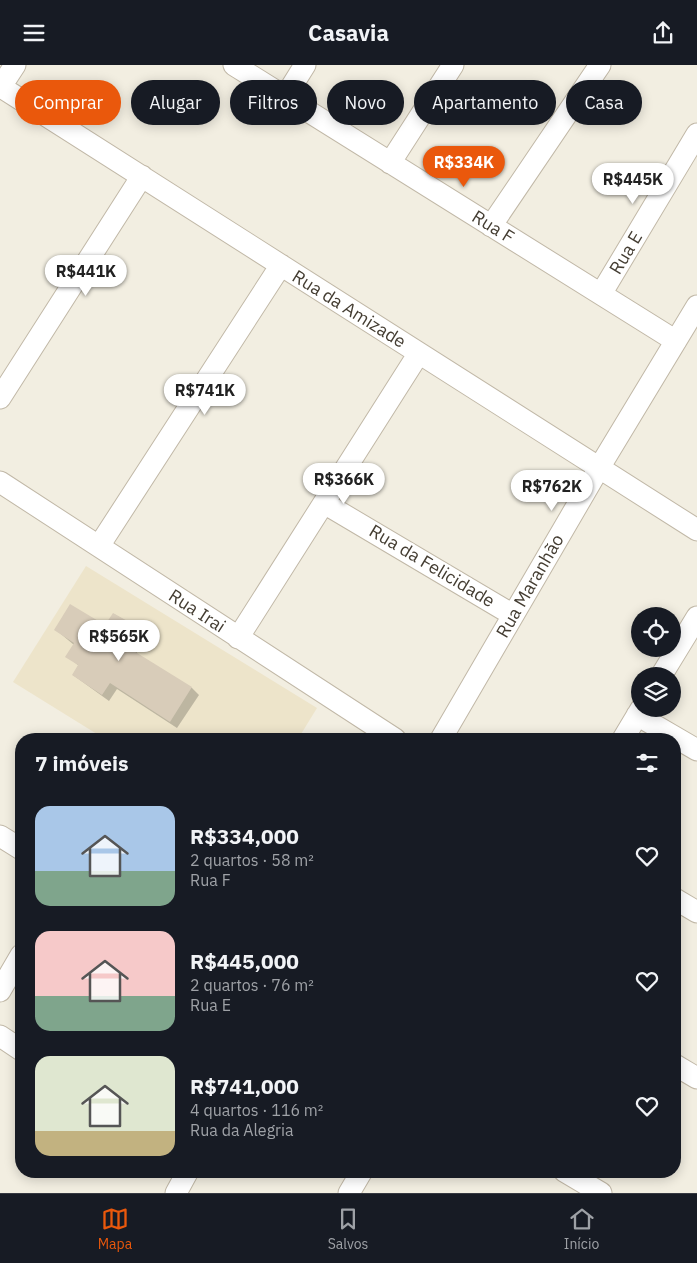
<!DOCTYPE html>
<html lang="pt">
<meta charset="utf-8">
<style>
:root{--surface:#171b24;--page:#242831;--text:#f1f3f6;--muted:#9ea1a6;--line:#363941;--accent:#ea580c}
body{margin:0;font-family:"IBM Plex Sans",sans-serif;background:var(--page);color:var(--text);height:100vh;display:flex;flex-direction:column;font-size:19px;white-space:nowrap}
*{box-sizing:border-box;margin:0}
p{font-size:16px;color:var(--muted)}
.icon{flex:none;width:28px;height:28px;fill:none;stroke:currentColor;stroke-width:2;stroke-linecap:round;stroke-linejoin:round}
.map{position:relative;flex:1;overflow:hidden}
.sheet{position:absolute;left:15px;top:668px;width:666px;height:445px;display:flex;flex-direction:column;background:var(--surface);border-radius:20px;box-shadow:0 2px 12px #0003}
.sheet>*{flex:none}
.guide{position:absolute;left:15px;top:15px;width:668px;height:45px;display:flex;gap:10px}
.tools{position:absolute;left:631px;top:542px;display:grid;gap:10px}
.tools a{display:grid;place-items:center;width:50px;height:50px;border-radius:50%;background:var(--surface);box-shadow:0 2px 12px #0003;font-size:25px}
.price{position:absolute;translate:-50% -42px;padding:0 11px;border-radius:18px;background:#fff;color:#222;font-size:16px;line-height:32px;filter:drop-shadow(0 1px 2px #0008)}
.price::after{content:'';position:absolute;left:50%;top:30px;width:15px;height:11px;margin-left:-8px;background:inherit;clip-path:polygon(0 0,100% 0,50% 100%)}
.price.current{background:var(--accent);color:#fff}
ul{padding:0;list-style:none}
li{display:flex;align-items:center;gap:15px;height:125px;padding:0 20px}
li span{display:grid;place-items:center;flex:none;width:140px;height:100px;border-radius:15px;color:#555}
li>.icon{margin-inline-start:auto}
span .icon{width:60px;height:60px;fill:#fffc;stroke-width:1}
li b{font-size:21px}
h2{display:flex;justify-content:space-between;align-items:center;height:60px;padding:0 20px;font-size:21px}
.chip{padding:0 18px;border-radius:22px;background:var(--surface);box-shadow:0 2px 12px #0003;font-size:18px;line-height:45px}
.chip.current{background:var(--accent);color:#fff}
header{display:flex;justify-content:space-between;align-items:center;height:65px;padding:0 20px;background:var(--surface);font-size:22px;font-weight:800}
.tab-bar{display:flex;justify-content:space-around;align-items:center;height:70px;border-top:1px solid var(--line);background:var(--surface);font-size:14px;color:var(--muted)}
.tab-bar a{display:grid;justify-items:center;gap:2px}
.tab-bar .current{color:var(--accent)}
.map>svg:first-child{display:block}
.education{fill:#ede4ca}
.shadow{fill:#0003}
.building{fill:#d8ccb9}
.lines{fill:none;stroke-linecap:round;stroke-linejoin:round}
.minor-casing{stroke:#c1b8a7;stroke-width:23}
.minor{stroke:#fff;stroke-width:21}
.labels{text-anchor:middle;stroke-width:4.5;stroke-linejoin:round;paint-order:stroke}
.street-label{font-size:18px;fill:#443d32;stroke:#fff}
</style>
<header><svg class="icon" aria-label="menu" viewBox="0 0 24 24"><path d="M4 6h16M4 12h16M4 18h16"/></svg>Casavia<svg class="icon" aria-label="share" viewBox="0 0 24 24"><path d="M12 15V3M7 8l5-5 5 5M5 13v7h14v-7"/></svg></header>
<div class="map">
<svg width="697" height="1128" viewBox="0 0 697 1128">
<rect width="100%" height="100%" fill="#f2eee1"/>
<path class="education" d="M 86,501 L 317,643 L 298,674 L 105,674 L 13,617 Z"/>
<path class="shadow" d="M 114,549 L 140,564 L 147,571 L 136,589 L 192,623 L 199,630 L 177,663 L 117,624 L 109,636 L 73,610 L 79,601 L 67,591 L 74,580 L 55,564 L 105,562 Z"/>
<path class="building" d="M 70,539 L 105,560 L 113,548 L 140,563 L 129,583 L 192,622 L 170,657 L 110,618 L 102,630 L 72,610 L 78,600 L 65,592 L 74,578 L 54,565 Z"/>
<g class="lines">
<g class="minor-casing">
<path id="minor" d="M 234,0 L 676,276
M 1,22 L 697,465
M 0,23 L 15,0
M 285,32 L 305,0
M 390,98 L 453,0
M 491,161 L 600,0
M 601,229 L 697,69
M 0,333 L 142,111
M 0,417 L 395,674
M 324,438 L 513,550
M 99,481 L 281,200
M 238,573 L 419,288
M 661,611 L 697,552
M 637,650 L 697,685
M 441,674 L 599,403 L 697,241
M 623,674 L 641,644
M 0,771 L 21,784
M 675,834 L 697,847
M 0,926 L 21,890
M 0,971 L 21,985
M 675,1000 L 697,1013
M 564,1106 L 601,1128
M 176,1128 L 188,1106
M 349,1128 L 362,1106"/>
</g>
<use href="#minor" class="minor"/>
</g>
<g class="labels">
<g class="street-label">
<text transform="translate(493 162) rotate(32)" y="6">Rua F</text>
<text transform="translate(626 188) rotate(-59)" y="6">Rua E</text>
<text transform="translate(349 244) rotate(32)" y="6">Rua da Amizade</text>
<text transform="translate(432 501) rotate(31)" y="6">Rua da Felicidade</text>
<text transform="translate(530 521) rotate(-60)" y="6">Rua Maranhão</text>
<text transform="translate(197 546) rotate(33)" y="6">Rua Irai</text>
</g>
</g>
</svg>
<div class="tools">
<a><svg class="icon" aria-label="locate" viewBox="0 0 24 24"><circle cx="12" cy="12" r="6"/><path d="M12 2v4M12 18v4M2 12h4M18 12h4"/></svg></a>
<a><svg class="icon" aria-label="layers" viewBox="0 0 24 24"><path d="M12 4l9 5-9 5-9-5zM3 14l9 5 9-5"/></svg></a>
</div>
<b class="price current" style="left:464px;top:123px">R$334K</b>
<b class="price" style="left:633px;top:140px">R$445K</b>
<b class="price" style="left:86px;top:232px">R$441K</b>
<b class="price" style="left:205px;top:351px">R$741K</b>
<b class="price" style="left:344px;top:440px">R$366K</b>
<b class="price" style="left:552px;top:447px">R$762K</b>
<b class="price" style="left:119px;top:597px">R$565K</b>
<div class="guide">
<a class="chip current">Comprar</a>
<a class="chip">Alugar</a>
<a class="chip">Filtros</a>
<a class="chip">Novo</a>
<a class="chip">Apartamento</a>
<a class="chip">Casa</a>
</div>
<section class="sheet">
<h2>7 imóveis<svg class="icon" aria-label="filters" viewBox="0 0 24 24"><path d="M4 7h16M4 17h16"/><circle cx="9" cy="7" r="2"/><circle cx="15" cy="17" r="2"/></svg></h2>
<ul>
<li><span style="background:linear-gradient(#a9c7e8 65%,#7fa58c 0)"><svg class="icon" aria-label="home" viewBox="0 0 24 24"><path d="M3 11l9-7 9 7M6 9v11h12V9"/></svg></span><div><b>R$334,000</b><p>2 quartos · 58 m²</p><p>Rua F</p></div><svg class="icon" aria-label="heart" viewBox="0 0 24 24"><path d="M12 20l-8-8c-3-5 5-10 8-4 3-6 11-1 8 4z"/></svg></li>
<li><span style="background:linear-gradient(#f6c9c9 65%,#7fa58c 0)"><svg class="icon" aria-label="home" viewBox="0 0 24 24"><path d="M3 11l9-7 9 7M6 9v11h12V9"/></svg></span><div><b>R$445,000</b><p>2 quartos · 76 m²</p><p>Rua E</p></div><svg class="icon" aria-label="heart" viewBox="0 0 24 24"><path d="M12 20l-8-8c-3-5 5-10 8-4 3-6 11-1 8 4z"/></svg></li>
<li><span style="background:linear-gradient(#dfe7d0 75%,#c2b280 0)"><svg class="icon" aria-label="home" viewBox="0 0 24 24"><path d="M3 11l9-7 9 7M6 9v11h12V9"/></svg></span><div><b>R$741,000</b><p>4 quartos · 116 m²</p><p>Rua da Alegria</p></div><svg class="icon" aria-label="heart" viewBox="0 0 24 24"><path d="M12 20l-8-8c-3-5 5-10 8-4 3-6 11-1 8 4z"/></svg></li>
</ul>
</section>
</div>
<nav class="tab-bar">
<a class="current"><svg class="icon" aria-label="map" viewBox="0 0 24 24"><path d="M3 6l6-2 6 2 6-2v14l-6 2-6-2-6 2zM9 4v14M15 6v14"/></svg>Mapa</a>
<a><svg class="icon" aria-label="saved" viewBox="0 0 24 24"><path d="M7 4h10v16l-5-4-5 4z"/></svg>Salvos</a>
<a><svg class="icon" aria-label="home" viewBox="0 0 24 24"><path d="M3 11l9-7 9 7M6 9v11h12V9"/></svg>Início</a>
</nav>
